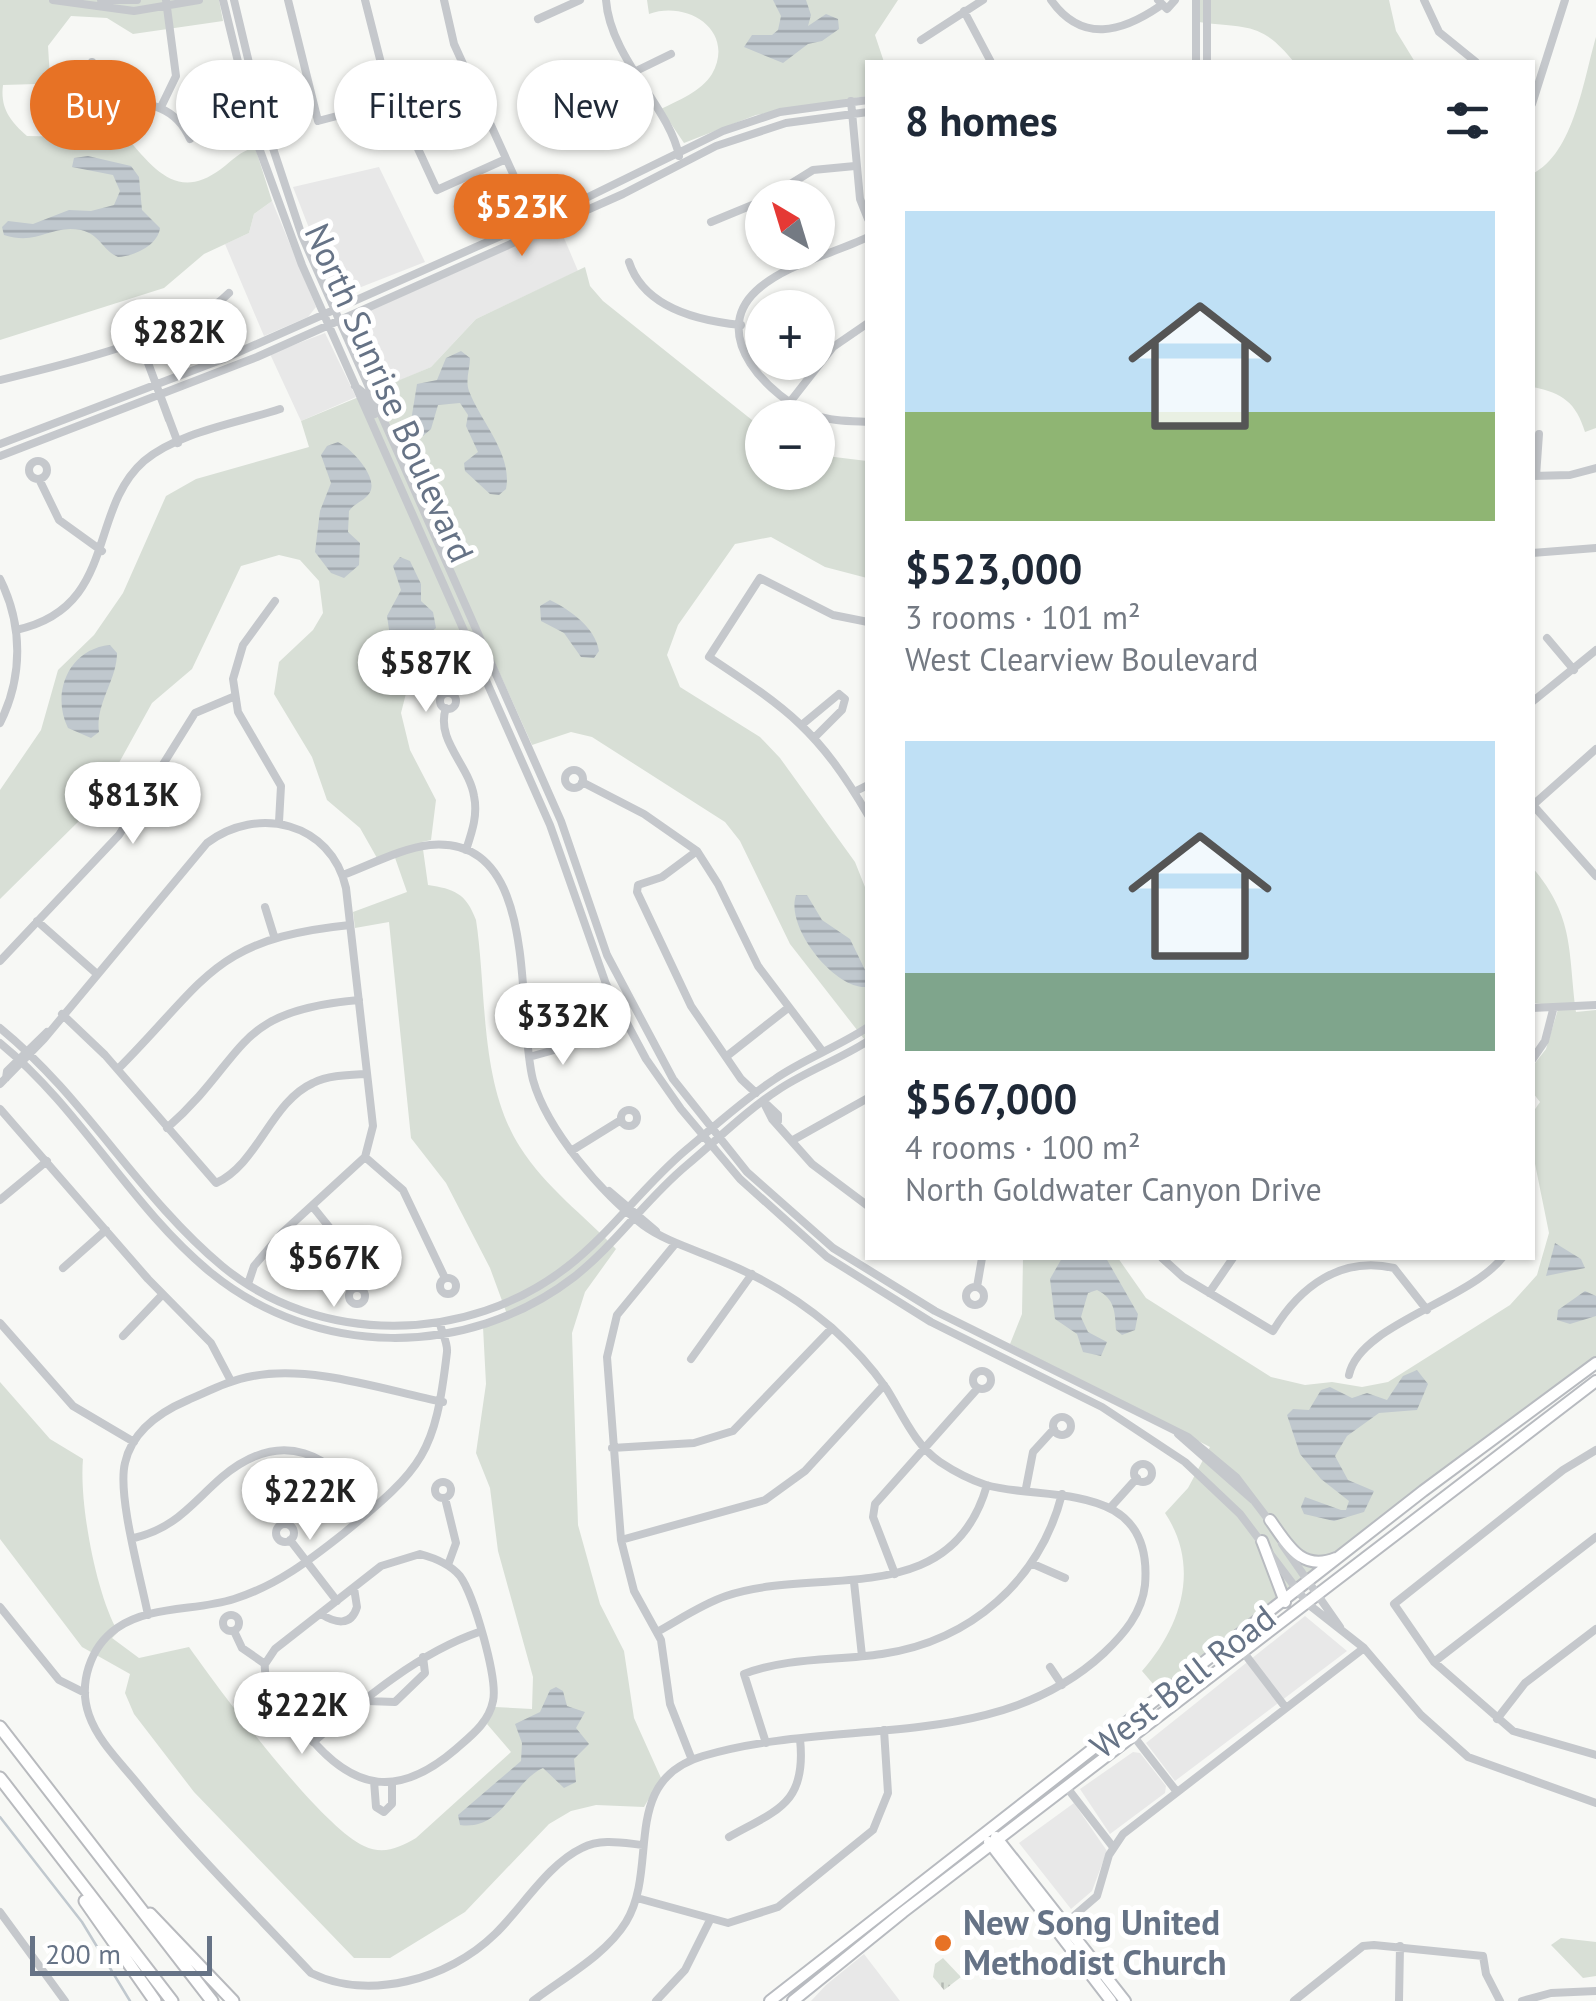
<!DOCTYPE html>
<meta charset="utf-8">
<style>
:root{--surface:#fff;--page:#f6f6f7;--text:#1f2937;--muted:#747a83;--accent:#e77225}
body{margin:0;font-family:"PT Sans",sans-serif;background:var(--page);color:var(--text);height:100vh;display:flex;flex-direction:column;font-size:38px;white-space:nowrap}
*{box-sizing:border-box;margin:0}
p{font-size:32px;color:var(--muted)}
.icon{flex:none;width:55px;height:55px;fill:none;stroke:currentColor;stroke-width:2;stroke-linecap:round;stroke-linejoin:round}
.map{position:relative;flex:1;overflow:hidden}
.drawer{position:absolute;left:865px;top:60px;width:670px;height:1200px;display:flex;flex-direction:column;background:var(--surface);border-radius:0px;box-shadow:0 2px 8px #0004}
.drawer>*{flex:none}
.banner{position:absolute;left:30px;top:60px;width:685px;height:90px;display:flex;gap:20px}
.needle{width:65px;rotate:322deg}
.tools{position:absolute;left:745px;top:180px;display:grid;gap:20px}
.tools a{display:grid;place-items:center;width:90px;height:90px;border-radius:50%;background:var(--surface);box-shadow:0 2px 8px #0004;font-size:50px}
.scale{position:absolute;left:30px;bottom:25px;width:182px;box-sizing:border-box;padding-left:10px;border:5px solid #667386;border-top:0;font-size:28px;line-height:35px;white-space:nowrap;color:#667386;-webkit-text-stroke:8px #fff;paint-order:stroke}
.price{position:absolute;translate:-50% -85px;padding:0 22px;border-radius:35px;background:#fff;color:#222;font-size:32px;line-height:65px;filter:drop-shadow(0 2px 5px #0008)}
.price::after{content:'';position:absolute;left:50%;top:60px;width:30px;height:22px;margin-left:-15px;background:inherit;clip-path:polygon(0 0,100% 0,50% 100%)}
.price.current{background:var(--accent);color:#fff}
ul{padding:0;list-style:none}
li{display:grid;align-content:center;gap:20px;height:530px;padding:0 40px}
li span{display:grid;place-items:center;height:310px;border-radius:0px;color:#555}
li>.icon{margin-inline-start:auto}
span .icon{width:180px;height:180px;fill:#fffc;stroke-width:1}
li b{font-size:42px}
h2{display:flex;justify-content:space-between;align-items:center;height:120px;padding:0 40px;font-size:42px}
.tag{padding:0 35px;border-radius:45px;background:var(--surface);box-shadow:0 2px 8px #0004;font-size:35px;line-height:90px}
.tag.current{background:var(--accent);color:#fff}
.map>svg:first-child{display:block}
.built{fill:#e8e8e8}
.grass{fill:#d8dfd6}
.park{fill:url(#park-tufts)}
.water{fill:url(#water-rules)}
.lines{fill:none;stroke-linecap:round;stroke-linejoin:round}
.stream{stroke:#c0c8ce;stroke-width:2.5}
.major-casing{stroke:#b8bbc0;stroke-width:14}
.highway-casing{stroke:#b8babe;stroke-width:15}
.minor{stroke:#c5c8cc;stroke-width:8}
.major{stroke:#fff;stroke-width:10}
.highway{stroke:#fff;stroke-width:11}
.poi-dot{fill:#e77225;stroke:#fff;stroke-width:4}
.labels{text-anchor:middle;stroke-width:10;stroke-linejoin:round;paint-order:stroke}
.street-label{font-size:35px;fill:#667386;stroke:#fff}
.poi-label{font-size:35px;font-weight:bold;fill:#667386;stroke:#fff;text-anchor:start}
</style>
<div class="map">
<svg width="1596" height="2001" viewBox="0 0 1596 2001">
<defs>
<pattern id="park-tufts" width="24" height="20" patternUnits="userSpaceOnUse" patternTransform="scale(2.5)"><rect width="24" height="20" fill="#d8dfd6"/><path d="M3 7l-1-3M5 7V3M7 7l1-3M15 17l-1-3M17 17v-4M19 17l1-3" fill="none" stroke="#b3b9b3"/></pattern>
<pattern id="water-rules" width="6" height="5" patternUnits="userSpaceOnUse" patternTransform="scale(2.5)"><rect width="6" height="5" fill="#c0c8ce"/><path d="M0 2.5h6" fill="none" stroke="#a0a7ad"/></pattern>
</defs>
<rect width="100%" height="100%" fill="#f7f8f5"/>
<path class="built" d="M 379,167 L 425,262 L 351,291 L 332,287 L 293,187 Z
M 272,201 L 316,307 L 308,317 L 264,336 L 225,244 L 249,233 L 254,214 Z
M 559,226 L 578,271 L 476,319 L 431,367 L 373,392 L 346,328 L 349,320 Z
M 325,333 L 356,397 L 301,421 L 270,354 Z
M 1305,1616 L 1347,1651 L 1175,1781 L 1146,1743 Z
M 1133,1752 L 1140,1753 L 1166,1786 L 1165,1793 L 1110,1834 L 1080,1789 Z
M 1074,1803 L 1107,1851 L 1092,1891 L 1071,1909 L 1019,1843 Z
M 864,1954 L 900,2001 L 811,2001 L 826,1985 Z"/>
<path class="grass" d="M 0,0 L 219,0 L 223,21 L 133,34 L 107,18 L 71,16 L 48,46 L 50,78 L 37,84 L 3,85 C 0,108 10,121 27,136 L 127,138 C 155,170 178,201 221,169 C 234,159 239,152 255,147 L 272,201 L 254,214 L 249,233 L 204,254 L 164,288 L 0,340 Z
M 647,0 L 898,0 L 875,35 L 884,62 L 868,62 L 867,96 L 756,115 L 684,143 L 661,109 C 677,101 702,91 712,74 C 736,31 688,0 649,14 Z
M 1200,0 L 1389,0 L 1396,31 L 1415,62 L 1294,62 C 1260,21 1249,29 1199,22 Z
M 1596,37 L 1596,428 L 1585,432 C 1576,403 1563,393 1533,387 L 1532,174 C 1574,154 1584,77 1596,37 Z
M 585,267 L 590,286 L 603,301 L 762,428 L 762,472 L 818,472 L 818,455 L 867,461 L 867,578 L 825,567 L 771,537 L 735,544 L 678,625 L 667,655 L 680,687 L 760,737 L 780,758 L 855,862 L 867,892 L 868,1044 L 790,944 L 740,841 L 725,822 L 592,737 L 571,732 L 532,745 L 481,632 L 412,670 L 401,713 L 410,750 L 436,800 L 431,840 L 422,842 L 428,885 C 454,889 466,893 476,920 C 487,992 479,1083 520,1147 C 546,1188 584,1215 616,1249 L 585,1292 L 572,1333 L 578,1525 L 600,1604 L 624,1651 L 634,1718 L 661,1778 L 644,1807 L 596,1805 L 571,1811 L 549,1824 L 465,1912 L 390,1958 L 354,1958 L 194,1792 L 134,1714 L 125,1693 L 130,1674 L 82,1647 L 0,1539 L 0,1382 L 50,1439 L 83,1459 C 79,1503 96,1594 118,1632 L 112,1638 L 139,1658 L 189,1647 C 220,1691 320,1826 364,1846 C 383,1855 399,1848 416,1838 L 511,1752 L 487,1724 L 495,1707 L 532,1709 L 533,1677 L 498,1551 L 490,1488 L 476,1453 L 486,1384 L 483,1327 L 508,1317 L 490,1268 L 446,1183 L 411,1138 L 389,922 L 355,928 L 353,912 L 407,892 L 393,852 L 377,858 L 360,828 L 327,800 L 312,757 L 274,694 L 279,662 L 313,630 L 323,613 L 319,581 L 300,560 L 279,555 L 241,566 L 192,669 L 152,703 L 109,781 L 81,819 L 0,899 L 0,790 L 41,730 L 58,670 L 94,635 L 123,593 L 166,496 L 196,479 L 309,447 L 301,421 L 431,367 L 476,319 Z
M 1533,868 C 1575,918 1568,952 1576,1012 L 1596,1010 L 1596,1356 L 1160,1692 L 1142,1671 C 1181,1627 1201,1567 1165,1513 L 1188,1488 L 1210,1447 L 1010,1344 L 1022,1314 L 1023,1258 L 1118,1258 L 1146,1298 L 1271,1377 L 1305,1385 L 1332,1382 L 1362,1387 L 1388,1382 L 1510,1305 L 1537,1275 L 1549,1233 L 1533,1154 L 1533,1112 L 1540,1102 L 1533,1093 L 1532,1067 L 1546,1049 L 1559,1006 L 1533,1003 Z
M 1561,1938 L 1596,1942 L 1596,1976 L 1583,1978 L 1551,1945 Z"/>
<path class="park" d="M 943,1958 L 961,1977 L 944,1990 L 933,1977 L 935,1964 Z"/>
<path class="water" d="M 773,0 L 806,0 L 811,15 L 808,26 L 826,14 L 838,19 L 839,29 L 822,41 L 808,44 L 783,63 L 744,47 L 752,35 L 772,35 L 778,30 L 781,16 Z
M 88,156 L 131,166 L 139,177 L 142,210 L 160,228 C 158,245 135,256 118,257 C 102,250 101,235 81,230 C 50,224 39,246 4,235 L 2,227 L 8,221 L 33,224 L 69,210 L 91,211 L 114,205 L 120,191 L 113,175 L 72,167 L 74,158 Z
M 461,351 L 470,358 C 470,369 465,380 469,391 C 480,421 513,454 506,489 L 499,495 L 490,494 L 465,471 L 464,463 L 478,452 L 466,426 L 468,415 L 460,403 L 438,405 L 431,429 L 423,436 L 417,436 L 410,427 L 417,384 L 437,380 L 446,358 Z
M 338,442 C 351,448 382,480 368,495 C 362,502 355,503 349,511 L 348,532 L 360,543 L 359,565 L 344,578 L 331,573 L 315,552 L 320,511 L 331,483 L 321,455 L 327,446 Z
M 400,557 L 410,561 L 421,584 L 421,601 L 433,612 L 436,628 L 407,651 L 399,684 L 387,692 L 381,684 L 377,663 L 391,643 L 387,616 L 401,590 L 393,566 Z
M 550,600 C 570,610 595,627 599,651 L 594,658 L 581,657 L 564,633 L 541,621 L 540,606 Z
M 110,645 L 117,653 C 117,680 95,704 99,732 L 91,738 L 68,728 C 51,694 68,649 110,645 Z
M 796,895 L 807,895 L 822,920 L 850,939 L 867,974 L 866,987 C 835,989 785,928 796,895 Z
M 1555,1243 L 1581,1259 L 1585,1268 L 1546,1276 Z
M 1062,1258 L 1106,1258 L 1138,1314 L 1135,1330 L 1122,1335 L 1116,1330 C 1115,1312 1115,1299 1097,1290 L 1088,1293 L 1081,1317 L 1088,1332 L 1107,1342 L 1101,1356 L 1083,1352 L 1077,1334 L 1055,1319 L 1050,1279 Z
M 1585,1291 L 1596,1296 L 1596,1316 L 1570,1324 L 1557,1320 L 1558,1310 Z
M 1417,1370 L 1428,1384 L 1417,1410 L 1379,1413 L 1347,1436 L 1335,1456 L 1348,1480 L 1374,1491 L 1364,1512 L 1334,1521 L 1304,1514 L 1301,1507 L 1305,1497 L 1341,1510 L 1346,1510 L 1349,1501 L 1321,1479 L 1300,1454 L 1287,1415 L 1293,1409 L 1309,1410 L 1321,1390 L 1330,1387 L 1352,1398 L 1367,1393 L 1387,1400 L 1403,1376 Z
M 556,1687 L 563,1691 L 567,1706 L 585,1712 L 576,1728 L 589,1744 L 574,1759 L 576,1782 L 564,1788 L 543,1768 C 512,1782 503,1831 460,1825 L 458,1815 L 521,1761 L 522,1743 L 515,1724 L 540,1712 L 550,1690 Z"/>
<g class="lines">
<path class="stream" d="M 0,1817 L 82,1922 L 130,2001"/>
<g class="major-casing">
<path id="major" d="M 1270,1520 C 1288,1545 1301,1572 1336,1558
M 1262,1541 L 1285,1602
M 996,1837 L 1125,2001
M 989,1842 L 1111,2001
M 770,2001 L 1423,1491 L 1596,1363
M 793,2001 L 903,1912 L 1596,1381"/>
</g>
<g class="highway-casing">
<path id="highway" d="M 0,1727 L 212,2001
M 0,1778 L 172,2001
M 85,1901 L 155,2001
M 150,1914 L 233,2001"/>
</g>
<path class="minor" d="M 53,0 L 134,11 L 199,0
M 101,0 L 137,0
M 223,0 L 259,148 L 302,265 L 550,825 L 606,984 L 646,1059 L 681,1109 L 740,1179 L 827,1257 L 931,1322 L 1102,1407 L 1185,1462 L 1240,1514 L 1308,1604 L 1364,1648 L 1421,1715 L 1468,1757 L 1596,1803
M 234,0 L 260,109 L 302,236 L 561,821 L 607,955 L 673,1079 L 747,1172 L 833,1248 L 935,1311 L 1188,1437 L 1236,1477 L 1271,1523
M 288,0 L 318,121 L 394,101
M 365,0 L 384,75 L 437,190 L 506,159
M 444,0 L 454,44 L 539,231
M 606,0 C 610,58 670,108 679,156
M 1051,0 C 1082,44 1122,32 1160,6
M 1158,0 L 1167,9 L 1175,0
M 1196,0 L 1196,62
M 1207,0 L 1207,62
M 1424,0 L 1439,32 L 1476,62
M 964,11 L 991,62
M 538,19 L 580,0
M 921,40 L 983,0
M 634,72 L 671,54
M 49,93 C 65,89 79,96 95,98 C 133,104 172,97 190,139
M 85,97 L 92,62
M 851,101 L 860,199 L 868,219
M 1532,104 L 1565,0
M 161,107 L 176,76 L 166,0
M 768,198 L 813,170 L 855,166
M 711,222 L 762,201
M 868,237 C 833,254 785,264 756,291 C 708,336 770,398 814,415 C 831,421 850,421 868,422
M 629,262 C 644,308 700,321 741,325
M 139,338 L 169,420
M 148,363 L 178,443
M 0,380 C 59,366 189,335 229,293
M 355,386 L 365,394 L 375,414
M 790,402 L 833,347 L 868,323
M 0,444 L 223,359 L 582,200 L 723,131 L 780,112 L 868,100
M 0,456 L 257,357 L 623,194 L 716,146 L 786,123 L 868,112
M29 470a9 9 0 1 1 18 0a9 9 0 1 1-18 0Z
M 1532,476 L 1570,475 L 1596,468
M 1536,476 L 1539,434
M 39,479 L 59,520 L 102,551
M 1532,553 L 1596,548
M 0,579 C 23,625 23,677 0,723
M 275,601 L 243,645 L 233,679 L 238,712 L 281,786 L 279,822
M 868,622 L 833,615 L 760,578 L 709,657 C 789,710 818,730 868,815
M 16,630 C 118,608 87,511 144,461 C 178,432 238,423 280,409
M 1547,638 L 1574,670
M440 701a8 8 0 1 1 16 0a8 8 0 1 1-16 0Z
M 1532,702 L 1596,650
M 446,708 C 435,740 469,765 474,796 C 478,815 472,832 466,850
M 804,723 L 839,694 L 845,699 L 842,710 L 816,736
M565 779a9 9 0 1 1 18 0a9 9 0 1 1-18 0Z
M 582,782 L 644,814 L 697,851 L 718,884 L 758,966 L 823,1052
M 854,792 L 868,785
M 1532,804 L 1596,876
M 1533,805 L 1596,749
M 697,851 L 662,877 L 638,885 L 637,892 L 691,1006 L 741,1079 L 756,1093
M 343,875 C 370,865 402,848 430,845 C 542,835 515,1011 533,1080 C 547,1130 602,1194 643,1225 C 666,1242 699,1251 726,1263 C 765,1279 799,1300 831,1327 C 851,1345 870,1365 886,1388 C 902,1413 914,1444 940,1462 C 952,1470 971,1480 986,1485 C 1046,1502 1154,1478 1145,1585 C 1142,1613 1124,1634 1104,1653 C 994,1755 837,1716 703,1756 C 619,1781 660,1866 626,1922 C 606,1955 563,1978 533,2001
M 265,907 L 274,936
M 37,921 L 97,974
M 0,961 L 119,835 L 195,713 L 233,697
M 1532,1008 L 1596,1005
M 62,1014 L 105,1055 L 216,1183 C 258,1164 271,1102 313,1083 C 329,1075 349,1075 367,1074
M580 1031a8 8 0 1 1 16 0a8 8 0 1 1-16 0Z
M 0,1028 C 85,1097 138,1196 222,1266 C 320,1347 468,1344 567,1267 C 611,1233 643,1186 686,1150 C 715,1126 743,1100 775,1079 C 804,1059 838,1047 868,1027
M 0,1043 C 81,1109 130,1206 210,1272 C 315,1358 466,1360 574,1277 C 616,1244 646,1199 687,1165 C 718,1139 747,1110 781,1088 C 809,1070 840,1059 868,1041
M 727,1056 L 788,1008
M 529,1057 L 565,1047 L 582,1037
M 1532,1060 L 1545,1041 L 1553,1010
M 118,1069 C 207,980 212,939 350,925
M 6,1078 L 7,1071 L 47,1032
M 0,1084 L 44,1039 L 207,843 C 257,805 331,822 346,888 L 373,1126 L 365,1157 L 282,1233 L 254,1266 L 248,1284
M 763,1101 L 772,1119 L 812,1164 L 868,1206
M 763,1101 L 778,1115 L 778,1121
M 0,1109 L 148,1279 L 211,1343 L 231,1381
M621 1118a8 8 0 1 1 16 0a8 8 0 1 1-16 0Z
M 167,1128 C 249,1056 230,1011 359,1000
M 793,1140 L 868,1098
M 571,1151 L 621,1120
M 365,1157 L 403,1190 L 445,1278
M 609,1191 L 656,1231
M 0,1200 L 47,1161
M 313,1207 L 342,1243 L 355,1288
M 676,1243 L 617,1315 L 607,1357 L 621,1540 L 634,1591 L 661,1640 L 670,1704 L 692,1760
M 1162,1258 L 1183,1277 L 1273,1331 C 1300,1286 1341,1256 1394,1268 L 1427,1310
M 63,1268 L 106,1230
M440 1286a8 8 0 1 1 16 0a8 8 0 1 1-16 0Z
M 977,1287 L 982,1258
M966 1296a9 9 0 1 1 18 0a9 9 0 1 1-18 0Z
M349 1296a8 8 0 1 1 16 0a8 8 0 1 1-16 0Z
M 1209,1293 L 1233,1258
M 0,1323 L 73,1406 L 134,1442
M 440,1323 C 441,1332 448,1342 447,1352 C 435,1454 424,1467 344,1533 C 310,1560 276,1586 234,1599 C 197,1611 150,1605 117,1628 C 90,1647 78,1684 89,1715 C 98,1741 120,1762 137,1783 C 191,1850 252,1910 311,1973 C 368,2001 448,1980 495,1934 C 522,1908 548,1864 582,1848 C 601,1838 623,1843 643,1845
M 123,1336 L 162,1295
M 691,1359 L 752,1274
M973 1380a9 9 0 1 1 18 0a9 9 0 1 1-18 0Z
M 1349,1375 C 1359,1325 1468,1301 1502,1258
M1053 1426a9 9 0 1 1 18 0a9 9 0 1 1-18 0Z
M 1178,1434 L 1253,1500
M 612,1448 L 694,1443 L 733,1431 L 832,1328
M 1596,1450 L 1563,1470 L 1394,1604 L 1434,1662 L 1513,1731 L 1596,1755
M1134 1473a9 9 0 1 1 18 0a9 9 0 1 1-18 0Z
M435 1490a8 8 0 1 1 16 0a8 8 0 1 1-16 0Z
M 1026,1488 L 1033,1452 L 1054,1429
M 445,1498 L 456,1543 L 448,1565
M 1110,1508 L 1137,1478
M276 1533a9 9 0 1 1 18 0a9 9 0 1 1-18 0Z
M 134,1538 C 176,1528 191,1504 222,1477 C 283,1426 330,1454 372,1509
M 290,1540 L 337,1601
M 621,1540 L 765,1500 L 805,1471 L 884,1385
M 1282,1544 L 1340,1627
M 420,1554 C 435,1558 450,1564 460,1576 C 474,1595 498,1679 493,1701 C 489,1722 472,1735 456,1749 C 399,1798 354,1792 307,1734 C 291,1714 262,1691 265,1664 L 275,1649 L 381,1566 Z
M 1033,1564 L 1065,1578
M 895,1574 L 873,1517 L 875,1504 L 978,1388
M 854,1582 L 862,1656
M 0,1607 L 59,1680 L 85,1693
M 321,1614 C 335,1623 351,1627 357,1607 L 354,1588
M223 1623a8 8 0 1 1 16 0a8 8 0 1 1-16 0Z
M 148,1615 C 141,1579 117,1495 125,1463 C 132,1431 160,1412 188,1400 C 209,1391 230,1380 253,1376 C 313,1365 384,1390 443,1402
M 234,1631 L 242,1648 L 265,1664
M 657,1632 C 679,1620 702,1604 726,1596 C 815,1565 951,1613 987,1485
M 1244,1653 L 1286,1708
M 1434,1662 L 1596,1537
M 1050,1667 L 1062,1685
M 367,1701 L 395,1702 L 425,1673 L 423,1657
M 1497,1719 L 1525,1683 L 1596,1629
M 1135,1738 L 1177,1792
M 313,1742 C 363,1700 418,1653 479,1632
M 766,1743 L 744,1674 C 788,1657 835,1661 882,1654 C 971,1641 1040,1580 1062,1494
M 374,1781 L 376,1807 L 384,1812 L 392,1804 L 392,1782
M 1068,1789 L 1113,1847
M 729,1837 C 777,1810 807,1804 800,1739
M 637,1898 L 728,1923 L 778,1907 L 873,1830 L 888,1793 L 884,1730
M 0,1912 L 65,2001
M 1061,1927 L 1097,1896 L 1109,1855 L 1123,1834 L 1364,1648
M 656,2001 L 685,1970 L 710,1920
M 1294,2001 L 1363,1946 L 1374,1945 L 1483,1956 L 1486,1974 L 1500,2001
M 1399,2001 L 1400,1946
M 1522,2001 L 1551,1993 L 1596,1991"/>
<use href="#major" class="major"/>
<use href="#highway" class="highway"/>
</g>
<circle class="poi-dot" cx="943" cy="1943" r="10"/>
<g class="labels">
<g class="street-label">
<text transform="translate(389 393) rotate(66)" y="12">North Sunrise Boulevard</text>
<text transform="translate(1183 1682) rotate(-38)" y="12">West Bell Road</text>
</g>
<g class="poi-label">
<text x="963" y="1935">New Song United<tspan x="963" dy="40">Methodist Church</tspan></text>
</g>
</g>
</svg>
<div class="tools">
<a><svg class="needle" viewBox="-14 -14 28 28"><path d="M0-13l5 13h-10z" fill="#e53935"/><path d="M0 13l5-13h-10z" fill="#747a83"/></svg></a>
<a>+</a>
<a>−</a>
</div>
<div class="scale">200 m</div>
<b class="price current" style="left:522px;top:259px">$523K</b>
<b class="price" style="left:179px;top:384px">$282K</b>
<b class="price" style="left:426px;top:715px">$587K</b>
<b class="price" style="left:133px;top:847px">$813K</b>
<b class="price" style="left:563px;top:1068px">$332K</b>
<b class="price" style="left:334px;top:1310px">$567K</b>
<b class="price" style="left:310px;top:1543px">$222K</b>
<b class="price" style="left:302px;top:1757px">$222K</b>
<div class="banner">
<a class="tag current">Buy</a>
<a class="tag">Rent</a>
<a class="tag">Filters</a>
<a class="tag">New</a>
</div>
<section class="drawer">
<h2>8 homes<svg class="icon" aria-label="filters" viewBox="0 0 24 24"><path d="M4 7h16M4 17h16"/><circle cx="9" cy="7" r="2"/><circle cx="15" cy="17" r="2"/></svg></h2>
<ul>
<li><span style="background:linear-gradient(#bfe0f5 65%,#8fb573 0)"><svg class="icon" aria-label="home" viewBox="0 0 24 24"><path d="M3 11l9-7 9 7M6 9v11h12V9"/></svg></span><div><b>$523,000</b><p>3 rooms · 101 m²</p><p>West Clearview Boulevard</p></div></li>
<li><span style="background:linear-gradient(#bfe0f5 75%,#7fa58c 0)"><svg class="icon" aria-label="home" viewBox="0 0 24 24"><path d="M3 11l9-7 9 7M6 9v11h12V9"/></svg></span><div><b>$567,000</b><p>4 rooms · 100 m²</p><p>North Goldwater Canyon Drive</p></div></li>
</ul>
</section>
</div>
